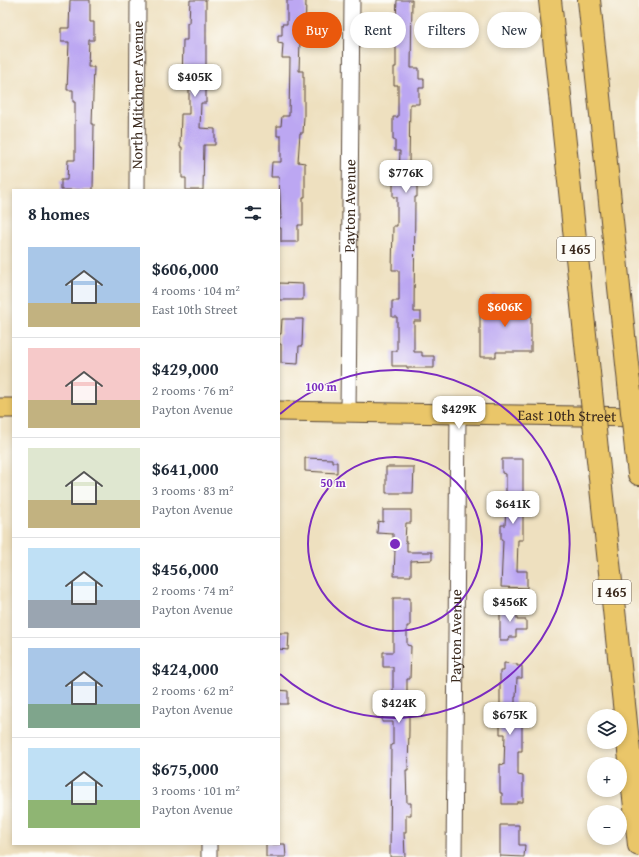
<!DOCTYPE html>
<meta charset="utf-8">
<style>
:root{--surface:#fff;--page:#f2f2f3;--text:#1f2937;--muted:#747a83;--line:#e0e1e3;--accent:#ea580c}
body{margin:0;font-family:"Gentium Book Plus",serif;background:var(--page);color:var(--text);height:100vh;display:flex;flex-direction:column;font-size:15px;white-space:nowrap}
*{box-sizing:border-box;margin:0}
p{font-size:13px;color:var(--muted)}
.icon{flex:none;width:22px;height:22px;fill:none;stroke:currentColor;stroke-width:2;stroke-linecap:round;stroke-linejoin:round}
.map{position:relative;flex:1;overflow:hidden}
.panel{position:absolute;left:12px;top:189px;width:268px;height:656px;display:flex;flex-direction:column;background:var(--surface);border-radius:0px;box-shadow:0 2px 6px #0003}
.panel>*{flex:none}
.banner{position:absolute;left:292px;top:12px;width:287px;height:36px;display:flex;gap:8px}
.controls{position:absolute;left:587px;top:709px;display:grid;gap:8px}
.controls a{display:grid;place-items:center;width:40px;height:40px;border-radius:50%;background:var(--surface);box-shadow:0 2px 6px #0003;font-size:20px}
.price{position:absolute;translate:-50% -34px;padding:0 9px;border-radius:8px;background:#fff;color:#222;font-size:13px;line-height:26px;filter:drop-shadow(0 1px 2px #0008)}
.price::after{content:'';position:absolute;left:50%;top:24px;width:12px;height:9px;margin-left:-6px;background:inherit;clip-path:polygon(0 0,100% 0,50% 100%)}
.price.active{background:var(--accent);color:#fff}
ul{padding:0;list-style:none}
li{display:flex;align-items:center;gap:12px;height:100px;padding:0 16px}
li+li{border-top:1px solid var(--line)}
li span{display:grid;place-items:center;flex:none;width:112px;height:80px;border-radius:0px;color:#555}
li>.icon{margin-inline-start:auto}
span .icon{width:48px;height:48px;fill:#fffc;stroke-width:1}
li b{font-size:17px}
h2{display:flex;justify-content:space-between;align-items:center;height:48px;padding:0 16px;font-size:17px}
.tag{padding:0 14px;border-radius:18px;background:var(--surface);box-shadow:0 2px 6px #0003;font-size:14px;line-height:36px}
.tag.active{background:var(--accent);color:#fff}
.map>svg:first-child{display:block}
.building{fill:#bca7f2}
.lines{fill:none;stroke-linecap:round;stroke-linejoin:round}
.minor-casing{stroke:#564536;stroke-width:17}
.major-casing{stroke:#564536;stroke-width:21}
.highway-casing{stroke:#564536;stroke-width:24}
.minor{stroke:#fff;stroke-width:15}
.major{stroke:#eac669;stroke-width:19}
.highway{stroke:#eac669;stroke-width:22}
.highway-bridge-casing{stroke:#564536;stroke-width:24;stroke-linecap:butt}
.highway-bridge{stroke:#eac669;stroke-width:22}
.ring{fill:none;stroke:#7b2cbf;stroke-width:2}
.labels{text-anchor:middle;stroke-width:3;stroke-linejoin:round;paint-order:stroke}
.shield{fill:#fdfcf7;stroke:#75695f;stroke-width:1}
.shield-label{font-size:14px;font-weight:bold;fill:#3b2a1e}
.street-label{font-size:15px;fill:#3b2a1e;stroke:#fdfcf7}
.centre{fill:#7b2cbf;stroke:#fdfcf7;stroke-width:2}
.ring-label{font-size:12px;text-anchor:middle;font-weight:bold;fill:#7b2cbf;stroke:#fdfcf7;stroke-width:3;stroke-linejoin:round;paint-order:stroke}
</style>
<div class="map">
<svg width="639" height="857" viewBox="0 0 639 857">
<rect width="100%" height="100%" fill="#fdfcf7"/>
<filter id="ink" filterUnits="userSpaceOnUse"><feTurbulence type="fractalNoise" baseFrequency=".025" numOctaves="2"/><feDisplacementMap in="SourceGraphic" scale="8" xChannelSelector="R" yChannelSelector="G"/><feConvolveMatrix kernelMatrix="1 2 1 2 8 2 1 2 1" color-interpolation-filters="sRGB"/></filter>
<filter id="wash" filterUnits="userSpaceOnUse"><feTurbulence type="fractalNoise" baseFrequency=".012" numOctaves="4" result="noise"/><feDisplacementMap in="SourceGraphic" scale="16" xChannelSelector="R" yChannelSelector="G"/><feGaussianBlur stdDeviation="0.9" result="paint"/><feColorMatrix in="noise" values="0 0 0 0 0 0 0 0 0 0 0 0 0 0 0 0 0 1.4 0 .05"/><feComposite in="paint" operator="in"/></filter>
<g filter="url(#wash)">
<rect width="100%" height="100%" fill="#eee0bf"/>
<g id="blocks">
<path class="building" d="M 70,0 L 90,0 L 90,22 L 94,22 L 94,40 L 89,40 L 88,67 L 94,67 L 92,124 L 94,124 L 93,190 L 61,190 L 61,180 L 67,180 L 68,160 L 75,160 L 75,102 L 73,102 L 73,90 L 67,90 L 69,42 L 61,42 L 61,28 L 69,28 Z
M 190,0 L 206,0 L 206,103 L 201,103 L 200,128 L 215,129 L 215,145 L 204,145 L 203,190 L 186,190 L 186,178 L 182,178 L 182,147 L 180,147 L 181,114 L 189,114 L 189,85 L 182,85 L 183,40 L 187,40 L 187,23 L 189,23 Z
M 287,0 L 306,0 L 305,41 L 300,41 L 299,71 L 303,71 L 303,77 L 304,77 L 304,117 L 303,133 L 300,133 L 298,162 L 305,163 L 305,197 L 303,197 L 303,225 L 298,225 L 298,242 L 281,242 L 281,228 L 279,228 L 279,219 L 281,219 L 279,177 L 271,177 L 272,162 L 281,162 L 281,136 L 277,136 L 277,126 L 281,126 L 282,116 L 289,116 L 290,58 L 282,58 L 283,44 L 278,43 L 278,35 L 282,35 L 282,24 L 287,24 Z
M 397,0 L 412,0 L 411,68 L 419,68 L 419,79 L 424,79 L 424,88 L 419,88 L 419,104 L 410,104 L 409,163 L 417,163 L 417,197 L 415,197 L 414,312 L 421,312 L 421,321 L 414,321 L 414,352 L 422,352 L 422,356 L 434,356 L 434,368 L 407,368 L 407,366 L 392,366 L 392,351 L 397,351 L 397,317 L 392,317 L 392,301 L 399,301 L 399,270 L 392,270 L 393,226 L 397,226 L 397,197 L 393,197 L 393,180 L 399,180 L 400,151 L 395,151 L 395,140 L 393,140 L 393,117 L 398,117 L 398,85 L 394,85 L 394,67 L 396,67 L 396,44 L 391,44 L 391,32 L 394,33 L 394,20 L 396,20 Z
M 279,283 L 303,284 L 303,300 L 279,300 Z
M 492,294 L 501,295 L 501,304 L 531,304 L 531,352 L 496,352 L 496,357 L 480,357 L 480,304 L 491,304 Z
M 282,319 L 303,319 L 302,346 L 299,346 L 298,364 L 281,363 L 281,344 L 279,344 L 279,334 L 281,334 Z
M 305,458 L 332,459 L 332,462 L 337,462 L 337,473 L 305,471 Z
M 502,459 L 523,459 L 523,540 L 518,540 L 517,571 L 527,571 L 527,588 L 501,587 L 503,540 L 501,540 L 501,525 L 505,525 L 506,507 L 506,474 L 502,473 Z
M 386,467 L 414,467 L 413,493 L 386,493 Z
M 383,510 L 411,510 L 411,523 L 406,523 L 405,542 L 407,542 L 407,552 L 432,552 L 432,560 L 411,561 L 411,576 L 394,576 L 395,550 L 393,550 L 393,534 L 377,533 L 378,521 L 383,522 Z
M 393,598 L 410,598 L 410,626 L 407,626 L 407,645 L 411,646 L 410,679 L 407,679 L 407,706 L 409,706 L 409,730 L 408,770 L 406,770 L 407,803 L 411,803 L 411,815 L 406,815 L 406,832 L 404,832 L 405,857 L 390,857 L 391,745 L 393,745 L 393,722 L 382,722 L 383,696 L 393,696 L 393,667 L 383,667 L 383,652 L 393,652 Z
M 500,606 L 517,606 L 517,620 L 526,620 L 526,630 L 516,630 L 516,637 L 509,637 L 509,641 L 500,641 Z
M 279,633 L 289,633 L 288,650 L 279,649 Z
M 504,663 L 517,664 L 517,666 L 522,666 L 522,678 L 517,678 L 516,697 L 515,697 L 515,724 L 522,724 L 522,751 L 518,751 L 518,775 L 523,776 L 523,802 L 517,802 L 517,804 L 502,804 L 502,793 L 500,793 L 500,764 L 504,765 L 505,734 L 500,734 L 500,671 L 504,671 Z
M 279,690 L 288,691 L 288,704 L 279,704 Z
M 500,825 L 519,825 L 519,845 L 525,845 L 524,857 L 500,856 Z
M 266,844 L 285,844 L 286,857 L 266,857 Z"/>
</g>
</g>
<g filter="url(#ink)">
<use href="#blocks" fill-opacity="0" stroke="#564536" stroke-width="1"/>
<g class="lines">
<g class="minor-casing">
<g id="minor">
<path id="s1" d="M 137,190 L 138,0"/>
<path id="s2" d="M 348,412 L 352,0"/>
<path d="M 209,857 L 209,844"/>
<path id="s3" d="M 454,857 L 458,415"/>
</g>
</g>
<g class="major-casing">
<g id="major">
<path d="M 0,408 L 13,408"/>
<path id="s4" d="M 279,411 L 639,417"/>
</g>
</g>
<g class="highway-casing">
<path id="highway" d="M 550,0 L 590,382
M 589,0 L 629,383
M 597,450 L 639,845
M 636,450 L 639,474"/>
</g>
<use href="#minor" class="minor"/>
<use href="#major" class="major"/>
<use href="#highway" class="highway"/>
<g class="highway-bridge-casing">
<path id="highway-bridge" d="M 590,382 L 597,450
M 629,383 L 636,450"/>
</g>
<use href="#highway-bridge" class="highway-bridge"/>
</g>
</g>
<g class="ring">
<circle cx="395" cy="544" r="87"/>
<path d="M280 414A174 174 0 1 1 280 674"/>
</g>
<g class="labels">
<g class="shield">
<rect x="557" y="237" width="38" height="24" rx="3"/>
<rect x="593" y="580" width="38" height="24" rx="3"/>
</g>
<g class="shield-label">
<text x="576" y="254">I 465</text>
<text x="612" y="597">I 465</text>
</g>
<g class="street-label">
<text dy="5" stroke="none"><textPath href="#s1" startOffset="95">North Mitchner Avenue</textPath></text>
<text dy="5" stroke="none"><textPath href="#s2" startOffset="206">Payton Avenue</textPath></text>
<text dy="5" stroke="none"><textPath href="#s4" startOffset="288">East 10th Street</textPath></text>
<text dy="5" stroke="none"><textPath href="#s3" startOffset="221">Payton Avenue</textPath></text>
</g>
</g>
<circle cx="395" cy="544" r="6" class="centre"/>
<g class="ring-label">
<text x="321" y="391">100 m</text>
<text x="333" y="487">50 m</text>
</g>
</svg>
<div class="controls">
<a><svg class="icon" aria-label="layers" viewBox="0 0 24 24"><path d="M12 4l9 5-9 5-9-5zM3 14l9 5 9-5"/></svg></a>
<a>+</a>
<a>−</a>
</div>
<b class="price" style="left:195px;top:98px">$405K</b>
<b class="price" style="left:406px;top:194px">$776K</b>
<b class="price active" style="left:505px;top:328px">$606K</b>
<b class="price" style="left:459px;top:430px">$429K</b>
<b class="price" style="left:513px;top:525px">$641K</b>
<b class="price" style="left:510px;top:623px">$456K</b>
<b class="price" style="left:399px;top:724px">$424K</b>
<b class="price" style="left:510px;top:736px">$675K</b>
<div class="banner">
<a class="tag active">Buy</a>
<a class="tag">Rent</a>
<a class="tag">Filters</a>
<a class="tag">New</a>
</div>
<section class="panel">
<h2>8 homes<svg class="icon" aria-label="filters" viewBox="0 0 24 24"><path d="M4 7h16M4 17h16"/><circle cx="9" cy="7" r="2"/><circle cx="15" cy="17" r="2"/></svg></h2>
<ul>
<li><span style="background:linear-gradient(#a9c7e8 70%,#c2b280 0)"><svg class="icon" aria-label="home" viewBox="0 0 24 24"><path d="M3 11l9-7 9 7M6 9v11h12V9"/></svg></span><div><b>$606,000</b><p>4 rooms · 104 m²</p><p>East 10th Street</p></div></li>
<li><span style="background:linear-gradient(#f6c9c9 65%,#c2b280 0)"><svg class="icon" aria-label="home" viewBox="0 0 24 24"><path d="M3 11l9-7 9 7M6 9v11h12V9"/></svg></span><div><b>$429,000</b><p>2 rooms · 76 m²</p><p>Payton Avenue</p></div></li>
<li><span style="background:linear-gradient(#dfe7d0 65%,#c2b280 0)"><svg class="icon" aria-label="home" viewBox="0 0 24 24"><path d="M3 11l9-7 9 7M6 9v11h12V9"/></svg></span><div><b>$641,000</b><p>3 rooms · 83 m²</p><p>Payton Avenue</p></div></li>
<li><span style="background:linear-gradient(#bfe0f5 65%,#9aa5b1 0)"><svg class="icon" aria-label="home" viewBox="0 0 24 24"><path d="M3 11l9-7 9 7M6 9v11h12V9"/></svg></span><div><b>$456,000</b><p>2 rooms · 74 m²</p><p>Payton Avenue</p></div></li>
<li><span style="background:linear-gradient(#a9c7e8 70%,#7fa58c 0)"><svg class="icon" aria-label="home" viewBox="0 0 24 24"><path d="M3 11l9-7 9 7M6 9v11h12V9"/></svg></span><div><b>$424,000</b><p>2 rooms · 62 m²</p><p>Payton Avenue</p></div></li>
<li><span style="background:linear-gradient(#bfe0f5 65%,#8fb573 0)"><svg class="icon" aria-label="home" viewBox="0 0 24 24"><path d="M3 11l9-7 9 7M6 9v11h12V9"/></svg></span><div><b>$675,000</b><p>3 rooms · 101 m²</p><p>Payton Avenue</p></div></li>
</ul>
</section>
</div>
